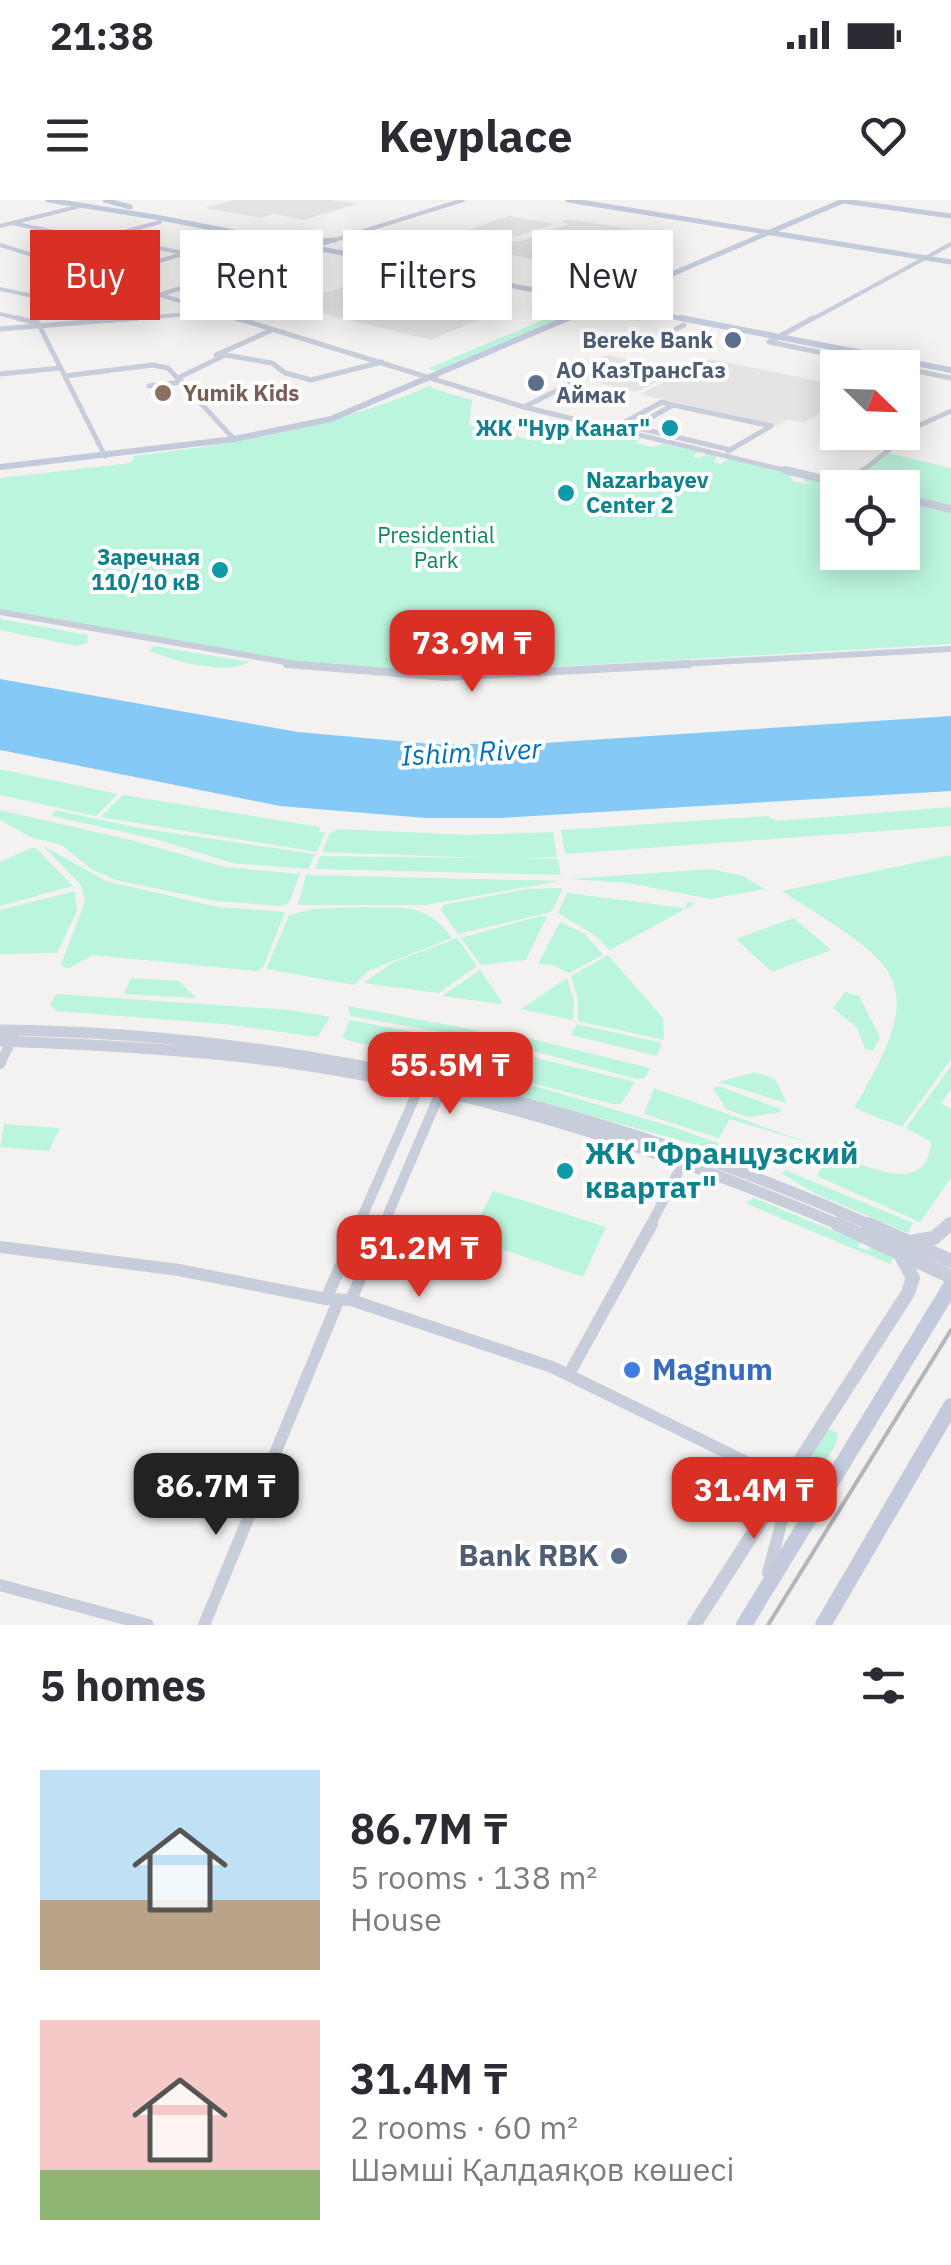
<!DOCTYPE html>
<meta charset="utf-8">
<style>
:root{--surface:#fff;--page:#f7f7f7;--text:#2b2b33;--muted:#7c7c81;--accent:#d93025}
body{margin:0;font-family:"IBM Plex Sans",sans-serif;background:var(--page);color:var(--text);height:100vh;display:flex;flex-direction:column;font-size:38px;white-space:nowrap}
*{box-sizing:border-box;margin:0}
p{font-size:32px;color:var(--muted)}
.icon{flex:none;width:55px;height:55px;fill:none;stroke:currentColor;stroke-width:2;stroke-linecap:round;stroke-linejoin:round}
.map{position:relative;height:1425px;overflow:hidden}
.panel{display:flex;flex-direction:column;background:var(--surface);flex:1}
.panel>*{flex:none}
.guide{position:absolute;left:30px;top:30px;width:892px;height:90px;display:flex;gap:20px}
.needle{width:65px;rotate:113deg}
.controls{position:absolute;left:820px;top:150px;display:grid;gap:20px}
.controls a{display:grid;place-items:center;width:100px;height:100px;border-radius:0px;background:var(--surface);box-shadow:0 5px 25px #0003;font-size:50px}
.price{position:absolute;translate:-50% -85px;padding:0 22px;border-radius:20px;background:var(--accent);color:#fff;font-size:32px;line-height:65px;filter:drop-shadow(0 2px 5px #0008)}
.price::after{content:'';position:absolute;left:50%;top:60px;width:30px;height:22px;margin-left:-15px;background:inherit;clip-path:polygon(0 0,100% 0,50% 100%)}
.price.on{background:#222;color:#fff}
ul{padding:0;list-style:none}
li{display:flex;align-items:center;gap:30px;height:250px;padding:0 40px}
li span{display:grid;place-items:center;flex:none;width:280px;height:200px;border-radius:0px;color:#555}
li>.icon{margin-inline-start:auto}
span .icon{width:120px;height:120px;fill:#fffc;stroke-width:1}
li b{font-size:42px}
h2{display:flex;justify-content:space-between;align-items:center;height:120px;padding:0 40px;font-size:42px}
.tag{padding:0 35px;border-radius:0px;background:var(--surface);box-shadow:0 5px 25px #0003;font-size:35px;line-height:90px}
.tag.on{background:var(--accent);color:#fff}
.status{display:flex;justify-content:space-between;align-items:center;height:70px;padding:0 50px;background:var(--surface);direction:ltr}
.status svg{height:28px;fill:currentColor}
header{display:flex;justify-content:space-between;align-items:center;height:130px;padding:0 40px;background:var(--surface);font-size:45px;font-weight:700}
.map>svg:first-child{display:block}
.education{fill:#e5e3e3}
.green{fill:#bcf5dd}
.water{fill:#85c9f6}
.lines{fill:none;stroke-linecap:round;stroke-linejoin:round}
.minor-far5{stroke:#c7cdda;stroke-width:4}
.minor-far4{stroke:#c7cdda;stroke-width:5}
.minor-far3{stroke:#c7cdda;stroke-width:6}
.minor-far2{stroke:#c7cdda;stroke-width:8}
.minor-far1{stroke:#c7cdda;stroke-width:10}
.minor{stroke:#c7cdda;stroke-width:12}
.tertiary-far4{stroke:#c7cdda;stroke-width:4}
.tertiary-far3{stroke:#c7cdda;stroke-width:5}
.tertiary-far2{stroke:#c7cdda;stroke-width:8}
.tertiary-far1{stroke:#c7cdda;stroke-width:11}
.tertiary{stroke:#c7cdda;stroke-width:14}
.secondary-far2{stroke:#c2cadc;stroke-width:5}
.secondary-far1{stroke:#c2cadc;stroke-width:6}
.secondary{stroke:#c2cadc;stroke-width:16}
.tram{stroke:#b3b5bc;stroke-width:4}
.service-dot{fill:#5c6f8a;stroke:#fff;stroke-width:4}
.education-dot{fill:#8d6e63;stroke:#fff;stroke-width:4}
.culture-dot{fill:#0f9aa8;stroke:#fff;stroke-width:4}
.shop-dot{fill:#3f7fe0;stroke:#fff;stroke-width:4}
.labels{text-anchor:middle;stroke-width:8;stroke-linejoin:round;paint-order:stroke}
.far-service-label{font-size:22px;font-weight:bold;fill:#4e5e75;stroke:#fff;text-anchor:end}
.far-education-label{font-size:22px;font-weight:bold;fill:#785e54;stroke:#fff;text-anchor:start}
.far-culture-label{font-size:22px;font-weight:bold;fill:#0d838f;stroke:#fff;text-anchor:end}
.far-park-label{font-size:22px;fill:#0d8761;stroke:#fff}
.water-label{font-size:28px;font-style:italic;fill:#0071bb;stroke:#fff}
.near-culture-label{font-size:30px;font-weight:bold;fill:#0d838f;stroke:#fff;text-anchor:start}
.near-shop-label{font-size:30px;font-weight:bold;fill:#366cbe;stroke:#fff;text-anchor:start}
.near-service-label{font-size:30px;font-weight:bold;fill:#4e5e75;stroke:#fff;text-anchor:end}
</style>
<div class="status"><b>21:38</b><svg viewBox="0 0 49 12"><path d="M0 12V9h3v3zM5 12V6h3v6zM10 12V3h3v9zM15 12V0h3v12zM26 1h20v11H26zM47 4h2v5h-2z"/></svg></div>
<header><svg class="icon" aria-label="menu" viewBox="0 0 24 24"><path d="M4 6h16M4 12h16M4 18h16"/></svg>Keyplace<svg class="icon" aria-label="heart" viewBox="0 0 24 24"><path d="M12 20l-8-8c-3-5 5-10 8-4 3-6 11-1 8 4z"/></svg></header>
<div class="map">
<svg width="951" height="1425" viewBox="0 0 951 1425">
<rect width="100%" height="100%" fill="#f4f2f1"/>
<path class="education" d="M 234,0 L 331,0 L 357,4 L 303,20 L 274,14 L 261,18 L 205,8 Z
M 509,16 L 554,24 L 509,39 L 465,31 Z
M 568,19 L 653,33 L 658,37 L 578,68 L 482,49 L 505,41 L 522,41 L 569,24 L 561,22 Z
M 360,81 L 505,109 L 430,140 L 290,105 Z
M 607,155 L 679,171 L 636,192 L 565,174 Z
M 710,159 L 838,185 L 837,202 L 804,223 L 788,219 L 777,226 L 640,194 Z"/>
<path class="green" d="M 585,102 L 587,106 L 436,171 L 427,169 Z
M 432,185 L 431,188 L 472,200 L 469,225 L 536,241 L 563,225 C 590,232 613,231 641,238 L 635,243 L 652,247 L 663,244 L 699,252 L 693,256 L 699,258 L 708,254 L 717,256 L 714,262 L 721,264 L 728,259 L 789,274 L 793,281 L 808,284 L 802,278 L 843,287 L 838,288 L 838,352 L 902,352 L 903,303 L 951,313 L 951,444 L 430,474 L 275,461 L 0,409 L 0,278 L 131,263 L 134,256 C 240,243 333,227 432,185 Z
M 888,253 L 951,268 L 951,305 L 903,294 L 902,288 L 855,282 Z
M 0,419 L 88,435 L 87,443 L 76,446 L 0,430 Z
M 154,446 L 161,447 L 250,462 C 223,476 172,460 149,451 Z
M 0,569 L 118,594 L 96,616 L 0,595 Z
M 123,595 L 320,627 L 319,632 L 325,633 L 317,652 L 100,617 Z
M 951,607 L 951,626 L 565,654 L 561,630 L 768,616 L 776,621 Z
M 0,610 L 135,641 L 225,667 L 300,674 L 289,703 L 282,706 L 215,701 L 116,680 L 93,670 L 60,644 L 33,638 L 0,620 Z
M 55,610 L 145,629 L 315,654 L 308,669 L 232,663 L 159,640 L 52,616 Z
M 338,629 L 468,635 L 553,632 L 557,657 L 513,659 L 322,652 L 330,633 Z
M 42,645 L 106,681 L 218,707 L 285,712 L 263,768 L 256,771 L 93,755 L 68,769 L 61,765 L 85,701 L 81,685 Z
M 31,648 L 36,648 L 73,686 L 0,706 L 0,662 Z
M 951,655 L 951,859 L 902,927 L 854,908 C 934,774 897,766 782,691 Z
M 320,656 L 558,659 L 561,675 L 315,669 Z
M 711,669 L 743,676 L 765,689 L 710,699 L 628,683 L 569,679 Z
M 306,675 L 560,681 L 426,705 L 298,705 Z
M 563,688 L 551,712 L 458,734 L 441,710 L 443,705 L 527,689 Z
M 75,691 L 77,711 L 57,753 L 0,754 L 0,710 Z
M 567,693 L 685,708 L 687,702 L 696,703 L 610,750 L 593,734 L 558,713 Z
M 363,707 C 406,709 424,701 452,738 L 368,771 L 354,785 L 266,769 L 289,715 L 313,709 Z
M 540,716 L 547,717 L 526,760 L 481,765 L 461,738 Z
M 794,718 L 831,750 L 772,772 L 736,739 Z
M 560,722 L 585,734 L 603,755 L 569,773 L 553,765 L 538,764 Z
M 457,738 L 477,766 L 439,793 L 363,783 L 394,762 Z
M 608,755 L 663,818 L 664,840 L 578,821 L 578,799 L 571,776 Z
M 480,770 L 502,802 L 500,804 L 442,796 Z
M 131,778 L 179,781 L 196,798 L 124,794 Z
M 567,778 L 574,801 L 573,820 L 521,809 Z
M 845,792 L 859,796 L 880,837 L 873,851 L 865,849 L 857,828 L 833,808 Z
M 56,794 L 290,810 L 330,817 L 318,837 L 224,824 L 56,811 L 50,805 Z
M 348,806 L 475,830 L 487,840 L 350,816 Z
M 350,820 L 482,845 L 635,882 L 621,904 L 613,904 L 453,863 L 350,841 L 342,837 Z
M 577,824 L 662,843 L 657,856 L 571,835 Z
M 516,835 L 650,868 L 645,878 L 637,879 L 500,842 Z
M 375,851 L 525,883 L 673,927 L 731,948 L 728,953 C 612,924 498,885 380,863 Z
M 951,866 L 951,889 L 941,904 L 951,909 L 951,978 L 920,1022 L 817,976 L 830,952 C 860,963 928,1000 931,942 L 906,928 Z
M 755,872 L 775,879 L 787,903 L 718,882 Z
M 718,886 L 781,909 L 781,912 L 748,917 L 726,909 L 713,888 Z
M 654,888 L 818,946 L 730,919 L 719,938 L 644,914 Z
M 4,924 L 60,928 L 49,951 L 0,947 Z
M 785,970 L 913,1023 L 908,1033 L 816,994 L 782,974 Z
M 493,991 L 606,1027 L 583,1077 L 469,1038 Z
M 754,998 L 861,1042 L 858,1047 L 868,1050 L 871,1047 L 894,1057 L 890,1064 L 745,1003 Z
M 828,1228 L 838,1234 L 835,1246 L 786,1324 L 802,1271 Z"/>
<path class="water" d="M 0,479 L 298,532 L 431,544 L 529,544 L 951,516 L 951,591 L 501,618 L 426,618 L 280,606 L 0,550 Z"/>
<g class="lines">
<path class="minor-far5" d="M 12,23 L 88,39
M 0,26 L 80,6
M 105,37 L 251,67
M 36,56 L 160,22
M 215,58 L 265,43
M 60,63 L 128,43
M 107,77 L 182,54
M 0,89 L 121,115
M 0,114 L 28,121
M 106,121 L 213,112
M 809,121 L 951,44"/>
<path class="minor-far4" d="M 17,118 L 38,123 L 105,256
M 0,129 L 137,118
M 676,129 L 684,125
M 769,142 L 813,118
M 769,142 L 898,168
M 216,155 L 272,130
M 902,168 L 951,178
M 0,174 L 61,168
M 65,176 L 153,165 L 168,168 L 234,239
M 178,178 L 225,155 L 272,163 L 285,173 L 311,180 L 382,162
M 149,186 L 182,182
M 673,205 L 771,226
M 524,207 L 576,181
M 634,227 L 731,250
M 612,229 L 662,202 L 673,205 L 625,232
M 728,251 L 771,226
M 860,273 L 920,225 L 951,211"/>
<path class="minor-far3" d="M 845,284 L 863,270
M 0,412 L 308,466
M 644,466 L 951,449"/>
<path class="minor-far2" d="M 287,464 L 446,477 L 689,464"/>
<path class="minor-far1" d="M 0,864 L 13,837
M 358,1026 L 419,888
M 383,1026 L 440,893
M 650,1026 L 684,961"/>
<path class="minor" d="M 0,1047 L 179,1070 L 326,1099 L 351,1100 L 552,1167 L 783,1280 L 789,1294 L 768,1373
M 326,1099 L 359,1024
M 351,1100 L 384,1024
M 569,1174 L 652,1024
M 0,1385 L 148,1425
M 204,1425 L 339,1099"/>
<path class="tertiary-far4" d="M 0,45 L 244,121
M 162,94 L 463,0"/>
<path class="tertiary-far3" d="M 236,118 L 524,207 L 796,273"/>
<path class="tertiary-far2" d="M 785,270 L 860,288
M 902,298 L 951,309"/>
<path class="tertiary-far1" d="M 0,830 C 298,833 602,905 873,1026
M 0,841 C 81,844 162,848 243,857 C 449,881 653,944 842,1026
M 947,1026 L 951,1023"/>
<path class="tertiary" d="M 837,1024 L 951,1077
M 868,1024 L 951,1061
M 915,1041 L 934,1038 L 950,1024
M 694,1425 L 908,1093 L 913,1078 L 901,1056"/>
<path class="secondary-far2" d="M 48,0 L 161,18 L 694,121
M 105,0 L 130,7
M 568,0 L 951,62
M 843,1 L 951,16
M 309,42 L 334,40
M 562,121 L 845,0"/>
<path class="secondary-far1" d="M 681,118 L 951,170
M 0,267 L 234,239 L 331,219 L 568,118"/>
<path class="secondary" d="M 744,1425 L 951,1086
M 823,1425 L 951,1206"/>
<path class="tram" d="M 768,1425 L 951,1130"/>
</g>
<g class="service-dot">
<circle cx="733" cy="140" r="10"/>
<circle cx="536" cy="183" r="10"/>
<circle cx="619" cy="1356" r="10"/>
</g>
<circle class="education-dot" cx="163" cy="193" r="10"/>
<g class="culture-dot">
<circle cx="670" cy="228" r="10"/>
<circle cx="566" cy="293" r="10"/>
<circle cx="220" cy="370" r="10"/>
<circle cx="565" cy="971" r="10"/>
</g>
<circle class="shop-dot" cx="632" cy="1170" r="10"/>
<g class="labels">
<g class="far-service-label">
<text x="713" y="148">Bereke Bank</text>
<text x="556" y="178" text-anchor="start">АО КазТрансГаз<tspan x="556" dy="25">Аймак</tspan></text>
</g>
<g class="far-education-label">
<text x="183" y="201">Yumik Kids</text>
</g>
<g class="far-culture-label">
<text x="650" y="236">ЖК "Нур Канат"</text>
<text x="586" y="288" text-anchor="start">Nazarbayev<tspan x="586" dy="25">Center 2</tspan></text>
<text x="200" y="365">Заречная<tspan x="200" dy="25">110/10 кВ</tspan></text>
</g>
<g class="far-park-label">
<text x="436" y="343">Presidential<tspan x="436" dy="25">Park</tspan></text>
</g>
<g class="water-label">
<text transform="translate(471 552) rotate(-3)" y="10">Ishim River</text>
</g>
<g class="near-culture-label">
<text x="585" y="964">ЖК "Французский<tspan x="585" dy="34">квартат"</tspan></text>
</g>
<g class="near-shop-label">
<text x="652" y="1180">Magnum</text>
</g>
<g class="near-service-label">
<text x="599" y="1366">Bank RBK</text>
</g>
</g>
</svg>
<div class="controls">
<a><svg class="needle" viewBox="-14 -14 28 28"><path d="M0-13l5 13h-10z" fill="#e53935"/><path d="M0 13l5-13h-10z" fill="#7c7c81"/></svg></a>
<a><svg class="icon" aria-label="locate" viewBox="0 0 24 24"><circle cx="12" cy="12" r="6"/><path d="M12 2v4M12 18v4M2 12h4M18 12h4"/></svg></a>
</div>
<b class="price" style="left:472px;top:495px">73.9M ₸</b>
<b class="price" style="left:450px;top:917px">55.5M ₸</b>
<b class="price" style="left:419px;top:1100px">51.2M ₸</b>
<b class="price on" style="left:216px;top:1338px">86.7M ₸</b>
<b class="price" style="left:754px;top:1342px">31.4M ₸</b>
<div class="guide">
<a class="tag on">Buy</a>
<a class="tag">Rent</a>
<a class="tag">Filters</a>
<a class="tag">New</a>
</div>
</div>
<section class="panel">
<h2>5 homes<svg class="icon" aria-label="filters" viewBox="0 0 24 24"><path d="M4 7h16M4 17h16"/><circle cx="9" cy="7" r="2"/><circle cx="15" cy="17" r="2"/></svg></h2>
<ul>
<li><span style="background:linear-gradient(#bfe0f5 65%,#b9a48a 0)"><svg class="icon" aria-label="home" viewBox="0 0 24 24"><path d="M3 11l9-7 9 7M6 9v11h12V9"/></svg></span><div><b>86.7M ₸</b><p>5 rooms · 138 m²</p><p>House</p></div></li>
<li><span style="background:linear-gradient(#f6c9c9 75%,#8fb573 0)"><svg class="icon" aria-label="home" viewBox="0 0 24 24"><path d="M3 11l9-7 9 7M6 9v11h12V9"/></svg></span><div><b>31.4M ₸</b><p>2 rooms · 60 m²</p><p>Шәмші Қалдаяқов көшесі</p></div></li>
</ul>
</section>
